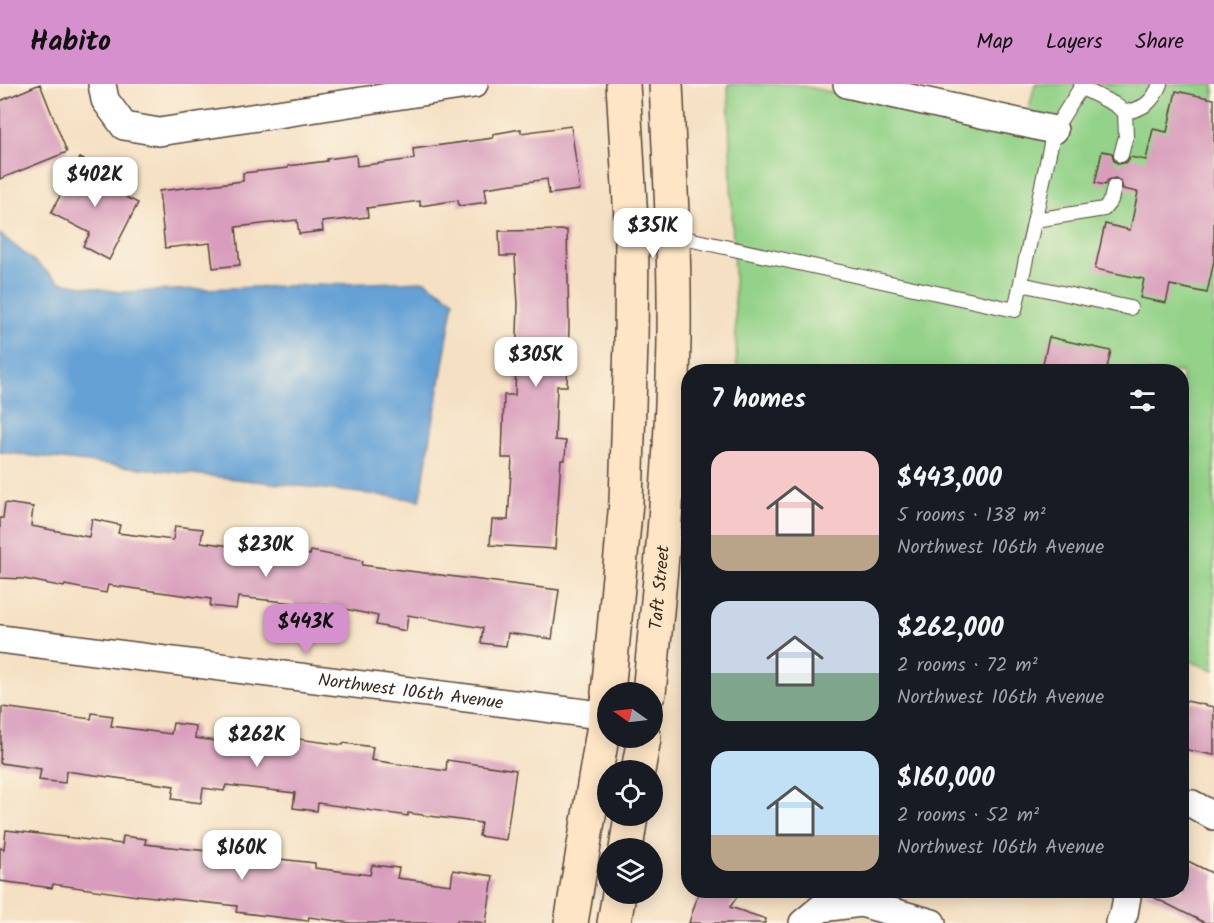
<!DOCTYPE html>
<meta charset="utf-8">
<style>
:root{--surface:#171b24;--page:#20242c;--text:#f1f3f6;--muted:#9ea1a6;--accent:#d690ce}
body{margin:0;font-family:Kalam,sans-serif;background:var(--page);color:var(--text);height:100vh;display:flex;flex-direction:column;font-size:22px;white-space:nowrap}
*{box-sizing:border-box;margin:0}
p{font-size:20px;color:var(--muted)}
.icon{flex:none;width:33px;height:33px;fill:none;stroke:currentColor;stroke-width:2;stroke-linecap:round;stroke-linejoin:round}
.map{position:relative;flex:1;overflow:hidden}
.details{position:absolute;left:681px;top:280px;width:508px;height:534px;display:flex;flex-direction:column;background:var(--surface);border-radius:24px;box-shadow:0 3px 15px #0003}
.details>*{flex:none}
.needle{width:39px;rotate:284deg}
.controls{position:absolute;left:597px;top:598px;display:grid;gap:12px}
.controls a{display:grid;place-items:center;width:66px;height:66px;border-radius:50%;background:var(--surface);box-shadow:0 3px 15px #0003;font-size:30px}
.price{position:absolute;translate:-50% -51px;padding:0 14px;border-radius:12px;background:#fff;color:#222;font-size:20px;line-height:39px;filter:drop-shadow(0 2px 3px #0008)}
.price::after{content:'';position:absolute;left:50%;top:36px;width:18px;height:14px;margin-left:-9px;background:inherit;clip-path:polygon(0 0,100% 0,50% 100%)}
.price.on{background:var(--accent);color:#111}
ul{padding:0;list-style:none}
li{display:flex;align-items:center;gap:18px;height:150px;padding:0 30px}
li span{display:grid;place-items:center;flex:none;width:168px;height:120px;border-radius:18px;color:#555}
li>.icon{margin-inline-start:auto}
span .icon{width:72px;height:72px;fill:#fffc;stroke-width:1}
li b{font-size:26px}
h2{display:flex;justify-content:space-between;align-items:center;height:72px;padding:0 30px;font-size:26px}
header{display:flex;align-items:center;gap:36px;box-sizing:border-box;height:84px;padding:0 30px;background:var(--accent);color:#111}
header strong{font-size:28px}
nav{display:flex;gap:33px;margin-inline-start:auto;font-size:21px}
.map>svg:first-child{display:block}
.green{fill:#93d288;stroke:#677e53;stroke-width:1.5}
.water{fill:#65a1d5;stroke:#50667a;stroke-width:1.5}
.building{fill:#d89dbc}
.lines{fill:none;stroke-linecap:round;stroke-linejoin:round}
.lane-casing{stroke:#574537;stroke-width:16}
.street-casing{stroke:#574537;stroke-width:30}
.secondary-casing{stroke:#574537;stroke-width:36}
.lane{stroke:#fff;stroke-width:14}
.street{stroke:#fff;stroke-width:27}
.secondary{stroke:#fde5c5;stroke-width:33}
.labels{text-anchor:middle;stroke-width:6;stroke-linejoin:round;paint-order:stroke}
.street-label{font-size:18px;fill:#3b2a1e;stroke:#fcf5e5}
</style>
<header>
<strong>Habito</strong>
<nav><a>Map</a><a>Layers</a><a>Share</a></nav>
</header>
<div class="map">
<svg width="1214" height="839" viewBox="0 0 1214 839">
<rect width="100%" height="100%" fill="#fcf5e5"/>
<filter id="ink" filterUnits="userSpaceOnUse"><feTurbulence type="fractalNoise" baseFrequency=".0167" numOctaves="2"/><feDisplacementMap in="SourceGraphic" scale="12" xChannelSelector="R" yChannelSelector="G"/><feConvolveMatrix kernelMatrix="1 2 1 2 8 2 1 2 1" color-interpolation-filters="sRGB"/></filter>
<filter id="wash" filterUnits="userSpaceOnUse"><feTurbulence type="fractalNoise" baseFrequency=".008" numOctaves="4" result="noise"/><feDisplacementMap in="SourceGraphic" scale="24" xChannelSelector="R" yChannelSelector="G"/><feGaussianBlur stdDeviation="1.35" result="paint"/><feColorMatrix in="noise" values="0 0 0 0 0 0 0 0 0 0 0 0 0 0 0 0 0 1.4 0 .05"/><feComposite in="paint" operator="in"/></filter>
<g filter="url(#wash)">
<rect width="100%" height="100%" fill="#f5e0c3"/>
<path class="green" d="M 728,0 L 794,0 L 1023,51 L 1035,0 L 1214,0 L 1214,586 L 1182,574 L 1182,288 L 737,288 Z"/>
<path class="water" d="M 0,150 L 60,198 L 119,208 L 425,197 L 454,216 L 420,416 L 0,368 Z"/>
<g id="blocks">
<path class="building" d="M 40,0 L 67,68 L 0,95 L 0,17 Z
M 1176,7 L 1214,15 L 1214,177 L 1207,209 L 1170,201 L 1166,219 L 1140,214 L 1144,195 L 1095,185 L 1105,140 L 1130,146 L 1138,108 L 1123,105 L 1121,97 L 1115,94 L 1108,96 L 1105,101 L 1095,99 L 1102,67 L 1112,69 L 1114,77 L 1119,80 L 1127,78 L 1130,73 L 1146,76 L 1153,45 L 1167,48 Z
M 571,42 L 580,106 L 549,110 L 547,95 L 485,104 L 487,118 L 459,122 L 458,116 L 420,122 L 420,117 L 367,124 L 368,133 L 322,138 L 323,147 L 299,150 L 297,136 L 236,143 L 240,181 L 213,184 L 210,159 L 165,164 L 159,107 L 243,97 L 243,89 L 288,84 L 288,82 L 327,77 L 327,75 L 356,71 L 357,82 L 414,75 L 413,65 L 493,54 L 493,50 L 521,45 L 521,49 Z
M 80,74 L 111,90 L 105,102 L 138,119 L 109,176 L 83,162 L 90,149 L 51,129 Z
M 567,146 L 569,243 L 567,302 L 557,302 L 555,356 L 566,357 L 565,376 L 561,376 L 555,465 L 490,461 L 492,436 L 508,436 L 512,374 L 502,374 L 504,311 L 515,311 L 518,220 L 515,172 L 500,172 L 499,147 Z
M 1049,253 L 1111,267 L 1106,288 L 1041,288 Z
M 5,419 L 33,423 L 31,442 L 89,453 L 92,435 L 120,441 L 118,449 L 173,456 L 175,442 L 203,445 L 201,458 L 238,463 L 239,454 L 268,457 L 267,465 L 310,471 L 311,467 L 363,477 L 362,481 L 559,506 L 552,555 L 508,549 L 506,562 L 481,559 L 483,544 L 408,531 L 406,547 L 376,541 L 378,532 L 322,520 L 319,535 L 292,530 L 294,519 L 238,513 L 236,525 L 210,522 L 211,515 L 108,501 L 106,509 L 65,501 L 64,503 L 24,495 L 0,494 L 0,434 L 3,434 Z
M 1182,616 L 1214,623 L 1214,671 L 1182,665 Z
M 2,623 L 91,635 L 92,629 L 113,632 L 111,642 L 171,650 L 173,639 L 196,642 L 195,654 L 259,663 L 261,650 L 343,661 L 344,659 L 373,663 L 371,676 L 446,687 L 447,676 L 516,686 L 506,756 L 479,752 L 481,739 L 408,729 L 408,732 L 318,719 L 317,727 L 293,724 L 295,709 L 226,701 L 224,707 L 203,704 L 201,719 L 172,715 L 174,702 L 66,687 L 65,699 L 39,696 L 41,685 L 0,679 Z
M 6,746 L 122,760 L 123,752 L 146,755 L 145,760 L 315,779 L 315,784 L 370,791 L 372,781 L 399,784 L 397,794 L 451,801 L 453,786 L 493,792 L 486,839 L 457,836 L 457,839 L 351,839 L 309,833 L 308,837 L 236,828 L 237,822 L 137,811 L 137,812 L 53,800 L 52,804 L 0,797 L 0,764 L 4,765 Z
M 1182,774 L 1214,790 L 1214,839 L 1205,839 L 1143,808 L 1182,807 Z
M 699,807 L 741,807 L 730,823 L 766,835 L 765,839 L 689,839 Z"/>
</g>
</g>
<g filter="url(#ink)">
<use href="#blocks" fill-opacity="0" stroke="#574537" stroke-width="1.5"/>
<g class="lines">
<g class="lane-casing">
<path id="lane" d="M 1082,4 L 1114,20 L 1125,28 L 1126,52 L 1121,71
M 1125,28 C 1144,25 1153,18 1160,0
M 1035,136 L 1104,125 L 1111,116 L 1114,103
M 674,152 L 1015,226 L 1054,46 L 1083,0
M 1021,200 L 1130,224"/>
</g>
<g class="street-casing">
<g id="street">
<path d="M 102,0 L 105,16 L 124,42 L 159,48 L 474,0"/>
<path d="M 847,0 L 1054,46"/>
<path d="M 632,153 L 673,152"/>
<path id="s1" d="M 0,555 L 608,632"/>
<path d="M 1182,719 L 1192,720 L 1214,732"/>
<path d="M 803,839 L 821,824 L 861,819 L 932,839"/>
<path d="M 1119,839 L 1124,830 L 1128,807"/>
</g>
</g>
<g class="secondary-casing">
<g id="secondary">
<path d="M 608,609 L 626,418 L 631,258 L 632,153 L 623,0"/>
<path id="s2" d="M 649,609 C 661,491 672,374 674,255 C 675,170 670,85 666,0"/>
<path d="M 638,687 L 644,654"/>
<path d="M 626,765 L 631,732"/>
<path d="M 571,839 L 608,617"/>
<path d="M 614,839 L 619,810"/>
</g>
</g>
<use href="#lane" class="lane"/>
<use href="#street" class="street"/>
<use href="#secondary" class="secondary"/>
</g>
</g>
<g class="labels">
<g class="street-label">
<text dy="6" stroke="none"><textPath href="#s2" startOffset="106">Taft Street</textPath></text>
<text dy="6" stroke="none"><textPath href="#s1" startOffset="414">Northwest 106th Avenue</textPath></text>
</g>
</g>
</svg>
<div class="controls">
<a><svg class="needle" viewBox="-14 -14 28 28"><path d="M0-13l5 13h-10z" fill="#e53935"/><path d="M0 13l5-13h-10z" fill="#9ea1a6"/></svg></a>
<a><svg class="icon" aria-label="locate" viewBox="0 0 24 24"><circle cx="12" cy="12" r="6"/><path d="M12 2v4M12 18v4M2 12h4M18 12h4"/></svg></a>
<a><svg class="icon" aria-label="layers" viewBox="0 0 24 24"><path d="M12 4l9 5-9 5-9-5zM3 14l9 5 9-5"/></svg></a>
</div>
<b class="price" style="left:95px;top:124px">$402K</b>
<b class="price" style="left:653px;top:175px">$351K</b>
<b class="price" style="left:536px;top:304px">$305K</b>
<b class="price" style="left:266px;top:494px">$230K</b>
<b class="price on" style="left:306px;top:571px">$443K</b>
<b class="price" style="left:257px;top:684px">$262K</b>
<b class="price" style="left:242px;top:797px">$160K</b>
<section class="details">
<h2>7 homes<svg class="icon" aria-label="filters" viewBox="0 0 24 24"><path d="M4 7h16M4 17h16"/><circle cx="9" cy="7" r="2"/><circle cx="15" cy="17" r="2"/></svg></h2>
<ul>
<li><span style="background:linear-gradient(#f6c9c9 70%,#b9a48a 0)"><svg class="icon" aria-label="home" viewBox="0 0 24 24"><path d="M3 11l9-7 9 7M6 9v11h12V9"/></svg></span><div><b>$443,000</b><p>5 rooms · 138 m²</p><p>Northwest 106th Avenue</p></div></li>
<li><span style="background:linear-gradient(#c9d6e8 60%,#7fa58c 0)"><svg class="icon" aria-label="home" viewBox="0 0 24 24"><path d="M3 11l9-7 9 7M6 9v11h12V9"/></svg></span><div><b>$262,000</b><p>2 rooms · 72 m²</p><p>Northwest 106th Avenue</p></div></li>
<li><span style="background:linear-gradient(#bfe0f5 70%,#b9a48a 0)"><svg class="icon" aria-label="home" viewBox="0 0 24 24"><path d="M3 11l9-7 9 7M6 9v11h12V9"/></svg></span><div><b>$160,000</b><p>2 rooms · 52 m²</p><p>Northwest 106th Avenue</p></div></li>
</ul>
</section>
</div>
